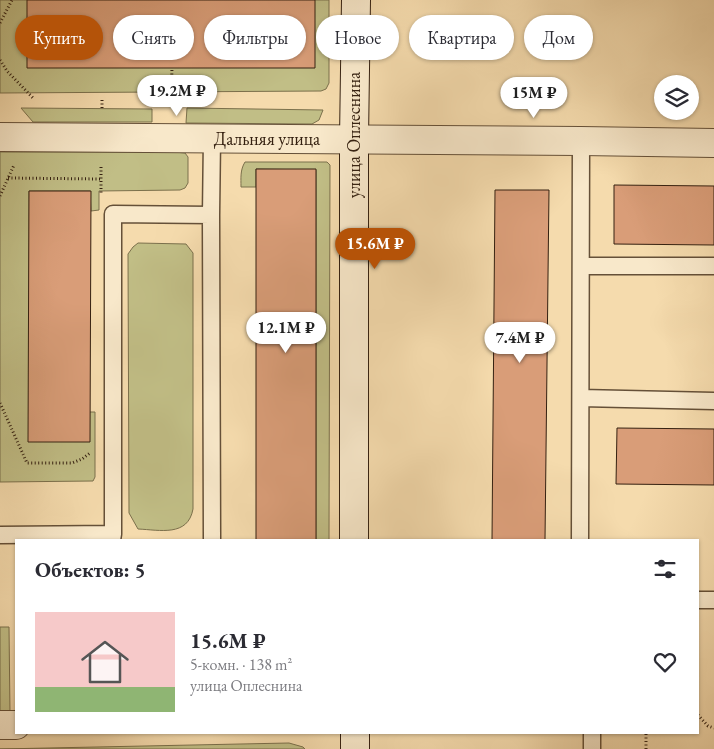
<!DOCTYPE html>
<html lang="ru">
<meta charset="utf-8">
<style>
:root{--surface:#fff;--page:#f2f2f3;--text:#2b2b33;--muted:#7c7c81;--accent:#b45309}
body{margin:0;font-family:"EB Garamond",serif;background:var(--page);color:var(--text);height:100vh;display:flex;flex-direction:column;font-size:19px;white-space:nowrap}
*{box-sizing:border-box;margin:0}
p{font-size:16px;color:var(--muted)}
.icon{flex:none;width:28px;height:28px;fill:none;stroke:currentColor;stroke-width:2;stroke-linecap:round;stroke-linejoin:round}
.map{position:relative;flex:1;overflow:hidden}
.sheet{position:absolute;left:15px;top:539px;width:684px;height:195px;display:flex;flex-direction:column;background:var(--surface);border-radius:0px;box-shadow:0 1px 4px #0004}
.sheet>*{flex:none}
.banner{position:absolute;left:15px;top:15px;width:685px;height:45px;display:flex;gap:10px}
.buttons{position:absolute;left:654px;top:75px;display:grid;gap:10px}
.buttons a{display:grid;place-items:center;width:45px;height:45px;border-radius:50%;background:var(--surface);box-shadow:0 1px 4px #0004;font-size:25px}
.price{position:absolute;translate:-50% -42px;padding:0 11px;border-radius:18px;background:#fff;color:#222;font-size:16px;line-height:32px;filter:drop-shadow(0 1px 2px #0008)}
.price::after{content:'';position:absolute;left:50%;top:30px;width:15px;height:11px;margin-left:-8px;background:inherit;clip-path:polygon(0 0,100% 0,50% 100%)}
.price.selected{background:var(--accent);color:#fff}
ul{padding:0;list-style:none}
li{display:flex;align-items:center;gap:15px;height:125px;padding:0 20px}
li span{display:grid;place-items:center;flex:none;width:140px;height:100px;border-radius:0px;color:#555}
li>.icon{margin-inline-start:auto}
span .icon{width:60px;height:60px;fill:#fffc;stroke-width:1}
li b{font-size:21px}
h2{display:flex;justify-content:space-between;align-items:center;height:60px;padding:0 20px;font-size:21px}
.tag{padding:0 18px;border-radius:22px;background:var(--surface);box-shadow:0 1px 4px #0004;font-size:18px;line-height:45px}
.tag.selected{background:var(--accent);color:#fff}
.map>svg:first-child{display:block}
.green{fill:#c1be86;stroke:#7b704c}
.building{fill:#d99d78;stroke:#352111}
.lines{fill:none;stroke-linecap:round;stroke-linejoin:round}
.lane-casing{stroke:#655038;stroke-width:19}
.street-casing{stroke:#655038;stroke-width:30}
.secondary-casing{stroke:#352111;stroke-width:30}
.path{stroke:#352111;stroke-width:3;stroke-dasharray:1 2.5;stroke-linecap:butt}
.lane{stroke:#f8e8ca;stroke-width:16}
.street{stroke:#f8e8ca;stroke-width:28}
.secondary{stroke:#f8e8ca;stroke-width:28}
.labels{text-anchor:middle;stroke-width:4.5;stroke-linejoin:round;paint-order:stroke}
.street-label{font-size:18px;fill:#352111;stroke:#f8e8ca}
</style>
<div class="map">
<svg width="714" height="749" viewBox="0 0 714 749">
<rect width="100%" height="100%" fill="#f5dbad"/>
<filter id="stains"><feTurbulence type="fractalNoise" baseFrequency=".004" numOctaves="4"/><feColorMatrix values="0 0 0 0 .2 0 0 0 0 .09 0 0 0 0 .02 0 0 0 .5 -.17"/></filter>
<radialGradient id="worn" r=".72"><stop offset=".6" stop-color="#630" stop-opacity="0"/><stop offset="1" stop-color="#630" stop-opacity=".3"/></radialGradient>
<path class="green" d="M 0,0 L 329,0 L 329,83 L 326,89 L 321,91 L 0,93 Z
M 21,108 L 152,109 L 152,122 L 33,122 Z
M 187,108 L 323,110 L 319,120 L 312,124 L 186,123 Z
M 0,152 L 174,152 L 185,153 L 188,157 L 188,183 L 185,188 L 180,190 L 99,191 L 99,210 L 91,211 L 90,191 L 29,191 L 29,441 L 90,412 L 95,412 L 95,477 L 93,481 L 0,482 Z
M 245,162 L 327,162 L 330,165 L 329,540 L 316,540 L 316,170 L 256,169 L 256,187 L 241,187 C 241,178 240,170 245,162 Z
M 138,243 L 186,244 L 193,253 L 193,509 C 188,537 160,530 138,529 L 129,513 L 128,254 L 133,247 Z
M 0,627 L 9,627 L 10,713 L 0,713 Z
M 289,743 L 303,747 L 305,749 L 0,749 Z"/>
<path class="building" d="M 27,0 L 315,0 L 315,68 L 27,68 Z
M 256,169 L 316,169 L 316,540 L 256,540 Z
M 614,185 L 714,186 L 714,245 L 614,244 Z
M 495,190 L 549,190 L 545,540 L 492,540 Z
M 29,191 L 91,191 L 90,442 L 28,442 Z
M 617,428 L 714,429 L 714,485 L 616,484 Z"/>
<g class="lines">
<g class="lane-casing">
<path id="lane" d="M 211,215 L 212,540
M 581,266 L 714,266
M 581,398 L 714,401
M 113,534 L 113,214 L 211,215 L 212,138
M 0,535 L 113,534 L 112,540
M 580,540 L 581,141
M 698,600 L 714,600
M 592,732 L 592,749"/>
</g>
<g class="street-casing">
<path id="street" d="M 0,137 L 581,141 L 714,143
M 0,725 L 16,725"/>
</g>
<g class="secondary-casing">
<path id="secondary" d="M 354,540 L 354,139 L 356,0
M 355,732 L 355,749"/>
</g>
<path class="path" d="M 0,23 L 12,0
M 0,60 L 7,71 L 34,99
M 171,99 L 172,68
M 102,108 L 102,99
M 101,167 L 101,193
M 8,178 L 101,179
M 0,196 L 14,165
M 0,403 L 27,463 L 72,463 L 82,459 L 90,453
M 698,715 L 708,726 L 714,728
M 646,749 L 646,732"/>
<use href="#lane" class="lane"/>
<use href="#street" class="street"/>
<use href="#secondary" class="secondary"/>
</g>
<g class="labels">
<g class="street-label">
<text transform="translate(354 135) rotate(-90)" y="6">улица Оплеснина</text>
<text x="267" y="145">Дальняя улица</text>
</g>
</g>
<rect width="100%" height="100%" filter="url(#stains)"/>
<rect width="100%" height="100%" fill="url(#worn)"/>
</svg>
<div class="buttons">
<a><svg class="icon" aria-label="layers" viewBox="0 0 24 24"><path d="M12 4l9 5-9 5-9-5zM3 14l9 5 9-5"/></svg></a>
</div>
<b class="price" style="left:177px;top:117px">19.2M ₽</b>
<b class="price" style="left:534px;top:119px">15M ₽</b>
<b class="price selected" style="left:375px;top:270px">15.6M ₽</b>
<b class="price" style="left:286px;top:354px">12.1M ₽</b>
<b class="price" style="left:520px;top:364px">7.4M ₽</b>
<div class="banner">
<a class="tag selected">Купить</a>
<a class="tag">Снять</a>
<a class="tag">Фильтры</a>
<a class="tag">Новое</a>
<a class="tag">Квартира</a>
<a class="tag">Дом</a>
</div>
<section class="sheet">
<h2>Объектов: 5<svg class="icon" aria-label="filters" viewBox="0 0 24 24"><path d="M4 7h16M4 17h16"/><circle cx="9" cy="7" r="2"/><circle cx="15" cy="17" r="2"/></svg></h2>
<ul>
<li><span style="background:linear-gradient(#f6c9c9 75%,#8fb573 0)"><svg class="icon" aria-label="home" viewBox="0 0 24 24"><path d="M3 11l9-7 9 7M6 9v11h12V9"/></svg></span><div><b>15.6M ₽</b><p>5-комн. · 138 m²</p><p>улица Оплеснина</p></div><svg class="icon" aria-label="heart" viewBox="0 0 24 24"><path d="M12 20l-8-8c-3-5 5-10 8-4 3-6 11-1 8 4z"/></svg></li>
</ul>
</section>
</div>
